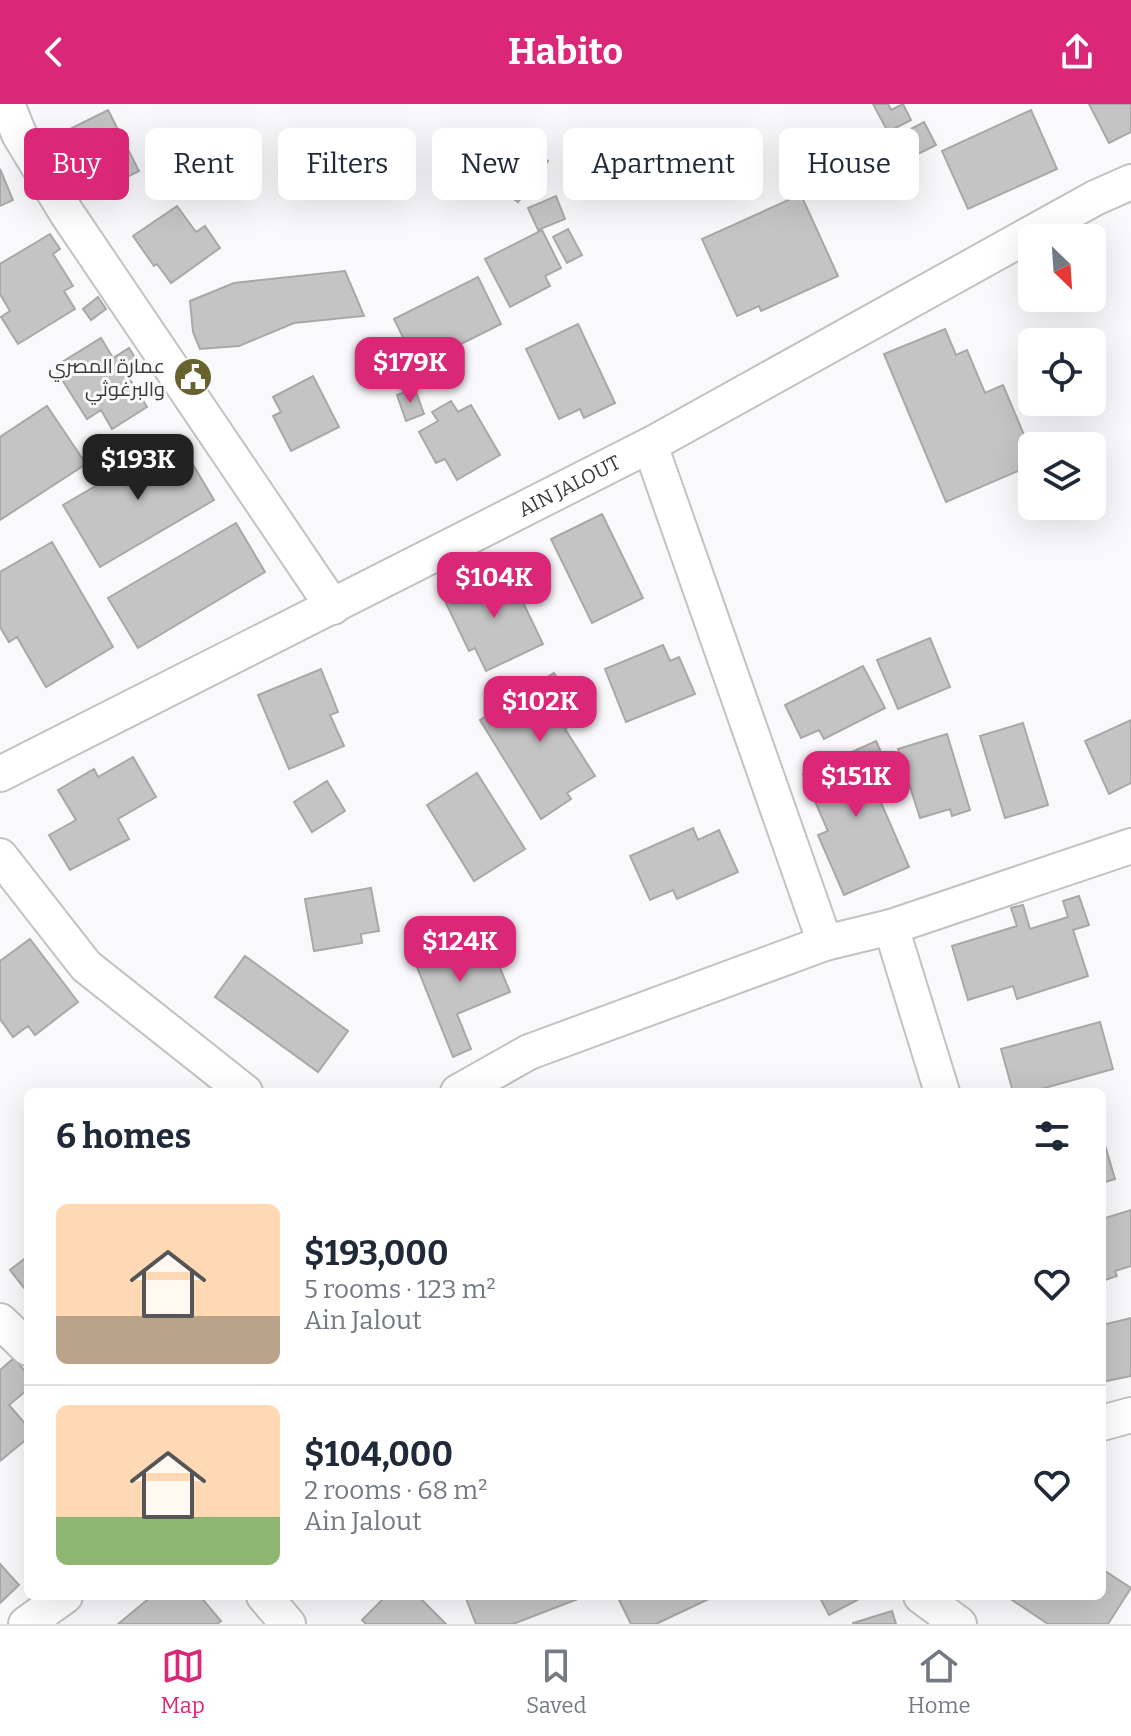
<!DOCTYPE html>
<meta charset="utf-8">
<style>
:root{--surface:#fff;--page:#f2f2f3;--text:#1f2937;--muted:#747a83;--line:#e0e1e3;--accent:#db2777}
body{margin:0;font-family:Bitter,Cairo,serif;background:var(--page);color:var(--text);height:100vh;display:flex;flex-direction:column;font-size:30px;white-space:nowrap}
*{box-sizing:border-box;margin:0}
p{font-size:26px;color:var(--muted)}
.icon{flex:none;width:44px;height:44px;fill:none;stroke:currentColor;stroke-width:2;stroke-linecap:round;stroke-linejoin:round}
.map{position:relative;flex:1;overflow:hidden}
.drawer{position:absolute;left:24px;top:984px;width:1082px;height:512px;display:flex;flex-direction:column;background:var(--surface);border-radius:12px;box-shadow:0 8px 32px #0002}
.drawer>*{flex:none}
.hud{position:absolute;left:24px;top:24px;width:1084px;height:72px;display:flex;gap:16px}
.needle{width:52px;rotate:155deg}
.controls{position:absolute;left:1018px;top:120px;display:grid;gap:16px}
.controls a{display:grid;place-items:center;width:88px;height:88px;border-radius:12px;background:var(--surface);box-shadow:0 8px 32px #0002;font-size:40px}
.price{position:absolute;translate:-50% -68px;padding:0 18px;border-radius:16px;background:var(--accent);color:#fff;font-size:26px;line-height:52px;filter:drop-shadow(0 2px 4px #0008)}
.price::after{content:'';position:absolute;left:50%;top:48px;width:24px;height:18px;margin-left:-12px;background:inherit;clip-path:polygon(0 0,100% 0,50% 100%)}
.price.selected{background:#222;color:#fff}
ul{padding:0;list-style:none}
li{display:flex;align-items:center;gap:24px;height:200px;padding:0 32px}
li+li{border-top:2px solid var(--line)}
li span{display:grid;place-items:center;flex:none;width:224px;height:160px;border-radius:12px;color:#555}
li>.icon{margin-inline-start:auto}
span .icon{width:96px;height:96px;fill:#fffc;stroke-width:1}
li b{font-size:34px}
h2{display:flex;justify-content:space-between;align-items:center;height:96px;padding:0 32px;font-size:34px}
.tag{padding:0 28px;border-radius:12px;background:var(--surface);box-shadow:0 8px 32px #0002;font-size:28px;line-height:72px}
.tag.selected{background:var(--accent);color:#fff}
header{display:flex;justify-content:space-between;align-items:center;height:104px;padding:0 32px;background:var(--accent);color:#fff;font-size:36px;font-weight:700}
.menu{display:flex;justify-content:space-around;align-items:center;height:112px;border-top:2px solid var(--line);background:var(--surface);font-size:22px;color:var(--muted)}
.menu a{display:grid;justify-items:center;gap:4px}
.menu .selected{color:var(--accent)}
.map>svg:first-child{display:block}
.building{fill:#c5c4c5;stroke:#a9a7a8;stroke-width:2}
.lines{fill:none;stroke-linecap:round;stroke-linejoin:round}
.minor-casing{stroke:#c2c2c3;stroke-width:38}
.minor{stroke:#fff;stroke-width:34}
.labels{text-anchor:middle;stroke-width:6;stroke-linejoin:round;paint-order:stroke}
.poi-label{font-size:20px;fill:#3a3a3a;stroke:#f9f9fb;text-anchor:end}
.street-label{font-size:20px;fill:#3a3a3a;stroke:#f9f9fb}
</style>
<header><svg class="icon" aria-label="back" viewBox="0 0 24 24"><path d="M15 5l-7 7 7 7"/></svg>Habito<svg class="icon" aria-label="share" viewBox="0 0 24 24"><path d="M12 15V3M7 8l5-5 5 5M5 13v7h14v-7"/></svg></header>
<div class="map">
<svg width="1131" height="1520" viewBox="0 0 1131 1520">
<rect width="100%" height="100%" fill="#f9f9fb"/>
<path class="building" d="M 873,0 L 888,0 L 891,6 L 903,0 L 911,16 L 888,28 Z
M 1089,0 L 1131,0 L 1131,28 L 1109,39 Z
M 108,6 L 139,67 L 99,87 L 90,69 L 73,77 L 52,34 Z
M 1031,6 L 1057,65 L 968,105 L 942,47 Z
M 924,18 L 936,41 L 910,54 L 899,31 Z
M 515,33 L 548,57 L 518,98 L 485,75 Z
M 0,65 L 13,96 L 0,102 Z
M 796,80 L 838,172 L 761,207 L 759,202 L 737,212 L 702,135 L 793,94 L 789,83 Z
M 556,92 L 565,115 L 538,126 L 528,104 Z
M 177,102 L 196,128 L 205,122 L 220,144 L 171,179 L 157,160 L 154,162 L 133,132 Z
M 568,125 L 582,151 L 567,159 L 553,133 Z
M 542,126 L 561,164 L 545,172 L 550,182 L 510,203 L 485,155 Z
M 50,130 L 60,145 L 53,150 L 73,182 L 64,187 L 75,205 L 18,240 L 1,213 L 10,207 L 0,190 L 0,160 Z
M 345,167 L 364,212 L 294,219 L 239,242 L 200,245 L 193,228 L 190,197 L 234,179 Z
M 478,173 L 501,220 L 417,262 L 394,215 Z
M 98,193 L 106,205 L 91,216 L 83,205 Z
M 578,220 L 615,299 L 584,314 L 580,305 L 559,315 L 526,245 Z
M 945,225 L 956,251 L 967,246 L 985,289 L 1003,281 L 1032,350 L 1032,361 L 946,398 L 884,250 Z
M 101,234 L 113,254 L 129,244 L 142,265 L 129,274 L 147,303 L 112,325 L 101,306 L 87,315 L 54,263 Z
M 313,272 L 339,323 L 291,347 L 273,312 L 281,308 L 273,293 Z
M 415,285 L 424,310 L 406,317 L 397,291 Z
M 451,297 L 458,308 L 471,301 L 500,351 L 457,376 L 445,355 L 436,359 L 419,328 L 438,317 L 432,308 Z
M 47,302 L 86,360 L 0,416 L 0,333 Z
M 177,334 L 214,396 L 100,463 L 63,401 Z
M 602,410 L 643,494 L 592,519 L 551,435 Z
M 236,419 L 265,468 L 138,544 L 108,494 Z
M 52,438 L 113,543 L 46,583 L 17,533 L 9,538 L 0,523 L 0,468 Z
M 507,465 L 543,540 L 486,567 L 475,544 L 469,547 L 444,495 Z
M 930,534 L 950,583 L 898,605 L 877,556 Z
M 663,541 L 670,557 L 679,553 L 695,590 L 626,618 L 605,565 Z
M 863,562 L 885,604 L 824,635 L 819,626 L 801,634 L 785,601 Z
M 321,565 L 338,608 L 330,611 L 344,642 L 289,665 L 258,591 Z
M 554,569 L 582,615 L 565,625 L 595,672 L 567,689 L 571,695 L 541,715 L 480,616 Z
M 1131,616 L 1131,679 L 1109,690 L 1085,637 Z
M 1023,619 L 1048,701 L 1005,714 L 980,632 Z
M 947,630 L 970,706 L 952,712 L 950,705 L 920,714 L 898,645 Z
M 876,637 L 891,670 L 872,678 L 909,763 L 844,791 L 818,731 L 828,727 L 803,670 Z
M 133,653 L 156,693 L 118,715 L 129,735 L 70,766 L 49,731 L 76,716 L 58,686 L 94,665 L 98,673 Z
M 477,669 L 525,745 L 474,777 L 427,701 Z
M 327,677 L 345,707 L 312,728 L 294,698 Z
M 693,724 L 698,736 L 719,726 L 738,768 L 677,795 L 673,786 L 650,796 L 630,752 Z
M 371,784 L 379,827 L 361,830 L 362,839 L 314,847 L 305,795 Z
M 1079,792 L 1089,821 L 1073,826 L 1088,872 L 1017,895 L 1013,882 L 968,896 L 952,842 L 1017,822 L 1011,804 L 1023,801 L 1030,825 L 1068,813 L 1063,797 Z
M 486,830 L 510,888 L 457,910 L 471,945 L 453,953 L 413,853 L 439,842 L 441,848 Z
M 30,835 L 78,898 L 35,931 L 28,922 L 13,933 L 0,915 L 0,857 Z
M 245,852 L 348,927 L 318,968 L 215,893 Z
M 1100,918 L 1113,965 L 1030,988 L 1013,988 L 1001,945 Z
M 1102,1031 L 1115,1075 L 1102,1079 Z
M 1131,1106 L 1131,1162 L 1115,1167 L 1117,1172 L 1102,1177 L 1102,1115 Z
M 28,1152 L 28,1189 L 10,1166 Z
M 1131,1214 L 1131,1272 L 1102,1278 L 1102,1221 Z
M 14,1254 L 28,1271 L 28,1285 L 9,1301 L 28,1323 L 28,1334 L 0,1357 L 0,1266 Z
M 0,1460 L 19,1481 L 0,1499 Z
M 1102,1465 L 1131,1484 L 1108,1520 L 1048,1520 L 1006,1492 L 1102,1492 Z
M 152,1492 L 200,1492 L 221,1517 L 217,1520 L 118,1520 Z
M 386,1492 L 418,1492 L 446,1520 L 366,1520 L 362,1516 Z
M 465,1492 L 583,1492 L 583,1493 L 513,1520 L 476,1520 Z
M 617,1492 L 715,1492 L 656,1520 L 631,1520 Z
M 819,1492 L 860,1492 L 861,1494 L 829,1511 Z
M 892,1507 L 896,1520 L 853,1520 L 853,1519 Z"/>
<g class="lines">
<g class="minor-casing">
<g id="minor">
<path d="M 7,0 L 19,30 L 66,108 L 333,503"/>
<path d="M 650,341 L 825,839"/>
<path id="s1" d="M 0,670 L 650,341 L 1095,94 L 1131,78"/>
<path d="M 0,752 L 86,862 L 245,988"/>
<path d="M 891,823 L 942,988"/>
<path d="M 458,988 L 529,948 L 825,839 L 891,823 L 1131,742"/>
<path d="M 0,1217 L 28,1244"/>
<path d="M 1102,1319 L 1131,1311"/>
<path d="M 264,1492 L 288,1520"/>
<path d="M 921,1492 L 959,1520"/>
<path d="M 26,1520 L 65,1492"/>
</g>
</g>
<use href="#minor" class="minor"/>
</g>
<defs>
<g id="civic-disc" transform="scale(2)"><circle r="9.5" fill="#67632f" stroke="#f9f9fb"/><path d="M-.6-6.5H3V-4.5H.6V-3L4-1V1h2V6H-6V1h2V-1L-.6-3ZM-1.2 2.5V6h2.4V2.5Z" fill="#fff"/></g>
</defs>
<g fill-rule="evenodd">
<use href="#civic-disc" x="193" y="273"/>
</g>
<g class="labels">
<g class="poi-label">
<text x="165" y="269">عمارة المصري<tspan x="165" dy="23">والبرغوثي</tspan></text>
</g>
<g class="street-label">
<text dy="7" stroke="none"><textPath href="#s1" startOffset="638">AIN JALOUT</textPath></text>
</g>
</g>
</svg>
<div class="controls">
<a><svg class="needle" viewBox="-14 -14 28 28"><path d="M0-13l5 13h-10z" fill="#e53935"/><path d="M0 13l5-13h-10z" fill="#747a83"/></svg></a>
<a><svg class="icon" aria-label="locate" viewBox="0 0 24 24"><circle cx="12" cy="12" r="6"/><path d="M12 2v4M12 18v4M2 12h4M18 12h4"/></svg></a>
<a><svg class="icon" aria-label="layers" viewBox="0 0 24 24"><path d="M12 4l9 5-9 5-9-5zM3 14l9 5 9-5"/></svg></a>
</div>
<b class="price" style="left:410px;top:301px">$179K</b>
<b class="price selected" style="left:138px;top:398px">$193K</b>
<b class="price" style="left:494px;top:516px">$104K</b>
<b class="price" style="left:540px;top:640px">$102K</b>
<b class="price" style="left:856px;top:715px">$151K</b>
<b class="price" style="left:460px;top:880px">$124K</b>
<div class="hud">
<a class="tag selected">Buy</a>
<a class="tag">Rent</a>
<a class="tag">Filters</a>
<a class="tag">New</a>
<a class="tag">Apartment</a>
<a class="tag">House</a>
</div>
<section class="drawer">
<h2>6 homes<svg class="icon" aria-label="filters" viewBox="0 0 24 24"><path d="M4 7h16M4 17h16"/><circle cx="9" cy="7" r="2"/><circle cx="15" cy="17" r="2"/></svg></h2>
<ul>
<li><span style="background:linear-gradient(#ffd9b3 70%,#b9a48a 0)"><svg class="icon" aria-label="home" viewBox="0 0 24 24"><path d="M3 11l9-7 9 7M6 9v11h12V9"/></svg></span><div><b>$193,000</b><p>5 rooms · 123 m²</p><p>Ain Jalout</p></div><svg class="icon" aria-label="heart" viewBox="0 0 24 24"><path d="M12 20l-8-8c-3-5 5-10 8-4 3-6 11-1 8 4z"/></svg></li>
<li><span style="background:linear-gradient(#ffd9b3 70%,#8fb573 0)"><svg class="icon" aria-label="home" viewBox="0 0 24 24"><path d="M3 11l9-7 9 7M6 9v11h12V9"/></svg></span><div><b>$104,000</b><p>2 rooms · 68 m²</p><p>Ain Jalout</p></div><svg class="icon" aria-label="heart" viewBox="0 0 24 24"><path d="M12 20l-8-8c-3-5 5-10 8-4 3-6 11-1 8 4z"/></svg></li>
</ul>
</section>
</div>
<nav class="menu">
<a class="selected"><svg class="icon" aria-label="map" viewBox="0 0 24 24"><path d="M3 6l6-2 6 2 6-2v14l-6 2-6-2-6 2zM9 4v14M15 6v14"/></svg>Map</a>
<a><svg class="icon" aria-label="saved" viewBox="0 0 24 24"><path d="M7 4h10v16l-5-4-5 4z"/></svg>Saved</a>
<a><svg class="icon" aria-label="home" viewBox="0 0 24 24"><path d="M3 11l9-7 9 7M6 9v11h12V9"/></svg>Home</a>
</nav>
